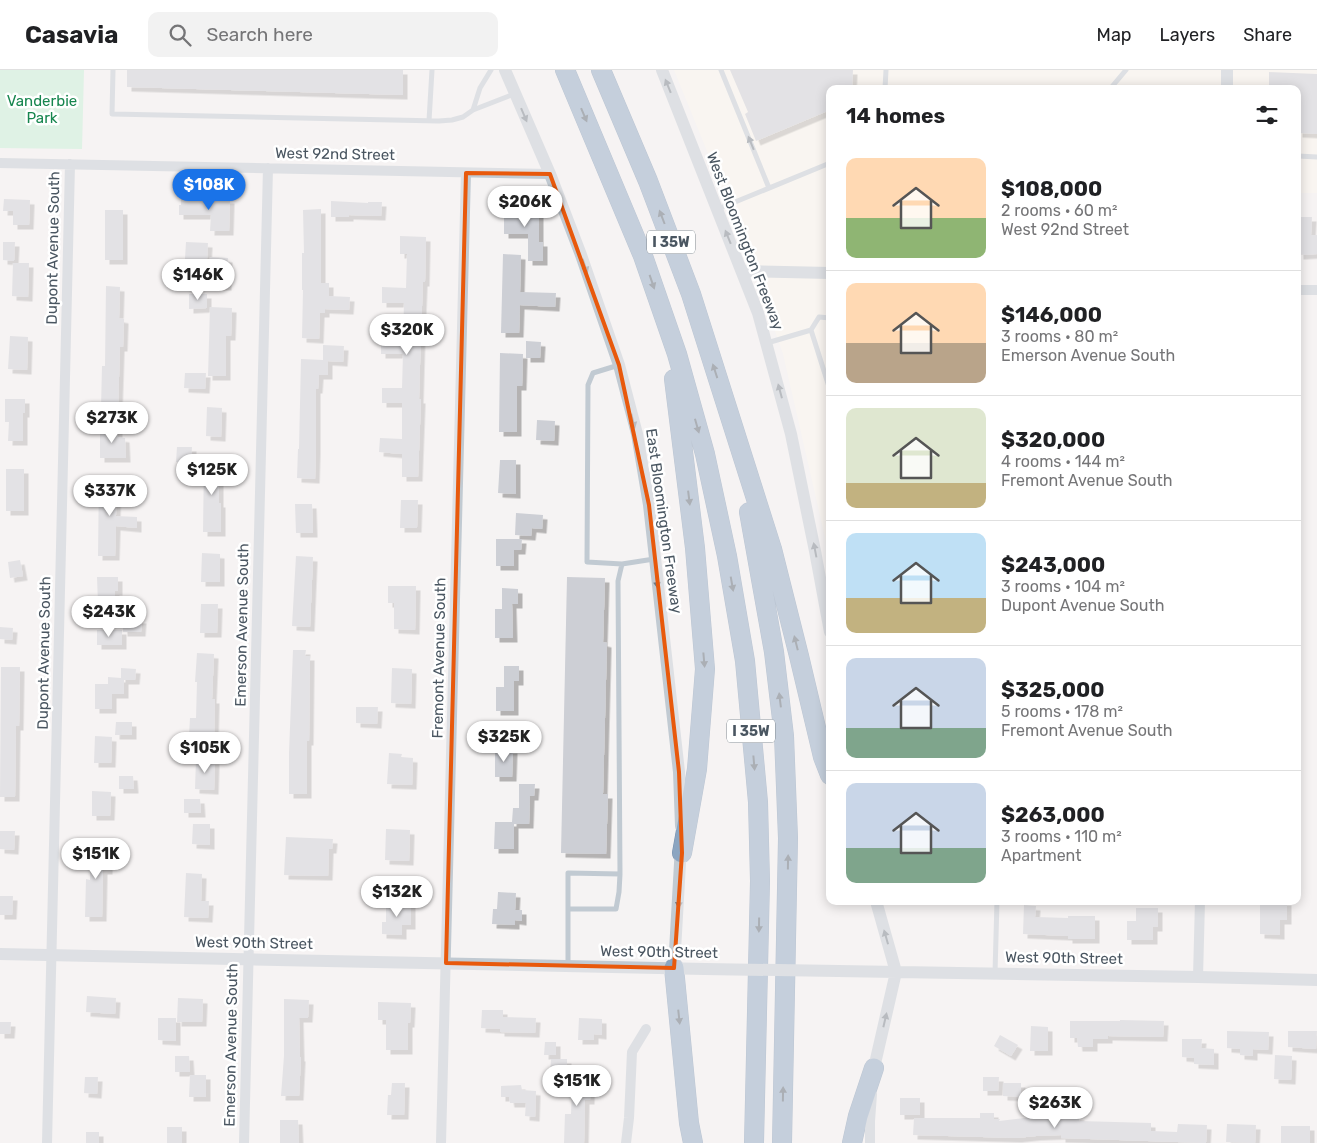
<!DOCTYPE html>
<meta charset="utf-8">
<style>
:root{--surface:#fff;--page:#f2f2f2;--text:#202124;--muted:#757577;--line:#e0e0e0;--accent:#1a73e8}
body{margin:0;font-family:Rubik,sans-serif;background:var(--page);color:var(--text);height:100vh;display:flex;flex-direction:column;font-size:19px;white-space:nowrap}
*{box-sizing:border-box;margin:0}
p{font-size:16px;color:var(--muted)}
.icon{flex:none;width:28px;height:28px;fill:none;stroke:currentColor;stroke-width:2;stroke-linecap:round;stroke-linejoin:round}
.map{position:relative;flex:1;overflow:hidden}
.details{position:absolute;left:826px;top:15px;width:475px;height:820px;display:flex;flex-direction:column;background:var(--surface);border-radius:10px;box-shadow:0 2px 12px #0003}
.details>*{flex:none}
.price{position:absolute;translate:-50% -42px;padding:0 11px;border-radius:18px;background:#fff;color:#222;font-size:16px;line-height:32px;filter:drop-shadow(0 1px 2px #0008)}
.price::after{content:'';position:absolute;left:50%;top:30px;width:15px;height:11px;margin-left:-8px;background:inherit;clip-path:polygon(0 0,100% 0,50% 100%)}
.price.current{background:var(--accent);color:#fff}
ul{padding:0;list-style:none}
li{display:flex;align-items:center;gap:15px;height:125px;padding:0 20px}
li+li{border-top:1px solid var(--line)}
li span{display:grid;place-items:center;flex:none;width:140px;height:100px;border-radius:10px;color:#555}
li>.icon{margin-inline-start:auto}
span .icon{width:60px;height:60px;fill:#fffc;stroke-width:1}
li b{font-size:21px}
h2{display:flex;justify-content:space-between;align-items:center;height:60px;padding:0 20px;font-size:21px}
header{display:flex;align-items:center;gap:30px;box-sizing:border-box;height:70px;padding:0 25px;background:var(--surface);border-bottom:1px solid var(--line)}
header strong{font-size:24px}
nav{display:flex;gap:28px;margin-inline-start:auto;font-size:18px}
.search{width:350px;height:45px;background:var(--page);display:flex;align-items:center;gap:12px;box-sizing:border-box;padding:0 18px;border-radius:10px;color:var(--muted);font-size:19px}
.map>svg:first-child{display:block}
.commercial{fill:#fdf9ef}
.green{fill:#c3f1d5}
.building{fill:#cdcfd5;filter:url(#shadow)}
.lines{fill:none;stroke-linecap:round;stroke-linejoin:round}
.motorway-casing{stroke:#7690ad;stroke-width:20}
.service{stroke:#c1cad2;stroke-width:5}
.minor{stroke:#c1cad2;stroke-width:10}
.tertiary{stroke:#c1cad2;stroke-width:12}
.motorway{stroke:#8ba5c1;stroke-width:19}
.tertiary-bridge{stroke:#c1cad2;stroke-width:12}
.oneway{fill:#6e7983}
.oneway2{fill:#505e6b}
.marked{fill:none;stroke:#e8590c;stroke-width:4;stroke-linejoin:round}
.labels{text-anchor:middle;stroke-width:5;stroke-linejoin:round;paint-order:stroke}
.shield{fill:#fff;stroke:#808990;stroke-width:1}
.shield-label{font-size:14px;font-weight:bold;fill:#4a5661}
.park-label{font-size:15px;fill:#17864f;stroke:#fff}
.street-label{font-size:15px;fill:#4a5661;stroke:#fff}
</style>
<header>
<strong>Casavia</strong>
<div class="search"><svg class="icon" aria-label="search" viewBox="0 0 24 24"><circle cx="10" cy="10" r="6"/><path d="M15 15l6 6"/></svg>Search here</div>
<nav><a>Map</a><a>Layers</a><a>Share</a></nav>
</header>
<div class="map">
<svg width="1317" height="1073" viewBox="0 0 1317 1073">
<defs>
<filter id="shadow"><feDropShadow dx="4.5" dy="4.5" stdDeviation="0" flood-color="#0004"/></filter>
</defs>
<rect width="100%" height="100%" fill="#f5f3f3"/>
<path class="commercial" d="M 674,0 L 1317,0 L 1317,123 L 1298,123 L 1298,19 L 830,19 L 830,489 L 783,284 L 742,167 Z"/>
<path class="green" d="M 0,0 L 84,0 L 82,79 L 0,78 Z"/>
<path class="building" d="M 127,0 L 403,0 L 403,25 L 127,17 Z
M 730,0 L 853,0 L 852,19 L 830,19 L 830,40 L 756,71 L 745,44 L 748,42 Z
M 1269,2 L 1317,4 L 1317,64 L 1298,63 L 1298,19 L 1269,19 Z
M 181,128 L 230,129 L 229,161 L 210,161 L 211,145 L 179,145 L 179,135 L 181,135 Z
M 4,129 L 30,130 L 29,155 L 13,155 L 13,141 L 3,141 Z
M 331,131 L 368,133 L 368,132 L 382,132 L 381,146 L 349,145 L 349,147 L 331,147 Z
M 504,135 L 527,135 L 527,140 L 539,140 L 539,172 L 543,172 L 543,191 L 528,191 L 528,164 L 504,164 Z
M 321,139 L 321,213 L 329,213 L 329,226 L 350,227 L 349,240 L 325,239 L 325,243 L 320,243 L 319,269 L 302,268 L 303,220 L 302,220 L 302,183 L 304,183 L 303,140 Z
M 105,140 L 123,140 L 123,190 L 105,190 Z
M 1298,147 L 1312,147 L 1311,165 L 1317,165 L 1317,184 L 1299,185 Z
M 400,166 L 426,167 L 425,212 L 423,212 L 421,261 L 419,329 L 421,329 L 418,407 L 402,407 L 402,384 L 379,382 L 380,368 L 402,369 L 402,333 L 382,333 L 382,318 L 402,318 L 403,284 L 381,284 L 381,267 L 403,267 L 404,233 L 382,233 L 382,217 L 406,218 L 407,184 L 400,184 Z
M 3,172 L 15,172 L 14,191 L 3,190 Z
M 186,172 L 208,173 L 207,189 L 185,189 Z
M 503,184 L 521,185 L 520,222 L 556,223 L 555,237 L 520,235 L 519,263 L 501,263 Z
M 210,187 L 228,188 L 227,216 L 209,216 Z
M 13,193 L 29,193 L 28,227 L 12,226 Z
M 106,216 L 120,217 L 119,248 L 124,249 L 123,277 L 120,277 L 118,338 L 101,338 L 102,296 L 105,296 Z
M 189,224 L 207,224 L 207,238 L 189,239 Z
M 210,237 L 232,238 L 231,266 L 226,266 L 226,306 L 208,306 Z
M 10,266 L 28,267 L 27,300 L 8,299 Z
M 526,271 L 541,272 L 540,288 L 526,288 Z
M 323,275 L 344,276 L 343,292 L 328,291 L 328,305 L 319,305 L 318,319 L 316,319 L 316,380 L 315,409 L 297,408 L 298,379 L 299,379 L 301,289 L 323,290 Z
M 500,283 L 523,284 L 522,316 L 517,316 L 517,362 L 499,362 Z
M 185,303 L 206,303 L 205,319 L 184,318 Z
M 5,329 L 25,329 L 25,343 L 23,343 L 23,371 L 8,371 L 9,352 L 5,352 Z
M 207,337 L 222,338 L 221,367 L 206,366 Z
M 537,350 L 555,351 L 554,371 L 536,370 Z
M 100,358 L 118,358 L 118,367 L 125,368 L 126,388 L 100,388 Z
M 177,377 L 192,377 L 191,393 L 176,392 Z
M 204,388 L 219,388 L 219,433 L 221,433 L 221,462 L 203,462 Z
M 500,390 L 516,390 L 516,424 L 498,423 Z
M 6,399 L 24,399 L 24,441 L 6,441 Z
M 99,406 L 117,407 L 116,446 L 137,447 L 137,458 L 116,456 L 115,486 L 98,486 Z
M 401,430 L 418,430 L 417,458 L 400,458 Z
M 295,434 L 312,434 L 313,463 L 296,463 Z
M 516,443 L 543,445 L 542,459 L 532,458 L 531,466 L 515,465 Z
M 496,469 L 522,469 L 521,480 L 514,480 L 514,496 L 496,496 Z
M 202,483 L 220,484 L 220,512 L 201,512 Z
M 296,486 L 313,487 L 310,557 L 292,556 Z
M 20,490 L 23,506 L 10,508 L 8,492 Z
M 97,507 L 118,507 L 118,521 L 115,521 L 115,534 L 98,534 Z
M 567,507 L 605,508 L 603,572 L 607,573 L 603,724 L 608,724 L 606,784 L 561,783 Z
M 388,516 L 416,516 L 415,560 L 394,559 L 394,533 L 388,533 Z
M 502,518 L 518,519 L 518,534 L 512,534 L 513,568 L 495,568 L 495,539 L 502,539 Z
M 201,534 L 218,534 L 217,563 L 200,563 Z
M 123,549 L 142,549 L 141,562 L 123,562 Z
M 0,557 L 13,558 L 12,570 L 0,569 Z
M 97,560 L 122,560 L 122,575 L 97,575 Z
M 293,580 L 306,580 L 305,586 L 310,586 L 309,671 L 307,671 L 307,724 L 289,724 L 289,683 Z
M 197,583 L 214,584 L 212,629 L 215,629 L 214,667 L 189,666 L 190,648 L 196,648 L 197,612 L 195,612 Z
M 504,596 L 519,596 L 519,611 L 514,611 L 514,641 L 496,641 L 496,617 L 504,617 Z
M 1,597 L 20,597 L 19,656 L 16,656 L 15,727 L 0,727 Z
M 121,598 L 136,599 L 135,610 L 124,610 L 124,624 L 112,624 L 112,639 L 95,639 L 95,614 L 108,614 L 108,607 L 121,608 Z
M 392,598 L 412,599 L 411,634 L 391,633 Z
M 356,637 L 378,637 L 377,654 L 356,653 Z
M 116,652 L 132,652 L 132,665 L 115,665 Z
M 95,666 L 112,667 L 111,693 L 94,693 Z
M 495,679 L 513,679 L 512,707 L 495,707 Z
M 389,683 L 402,684 L 401,687 L 413,688 L 412,715 L 387,714 Z
M 196,689 L 215,690 L 214,720 L 195,719 Z
M 119,706 L 133,706 L 134,719 L 119,719 Z
M 519,714 L 535,714 L 534,726 L 530,726 L 529,754 L 514,754 L 514,779 L 494,779 L 495,752 L 512,752 L 513,738 L 519,738 Z
M 92,721 L 111,722 L 110,746 L 92,746 Z
M 184,729 L 200,729 L 201,743 L 184,743 Z
M 193,754 L 210,754 L 210,775 L 192,774 Z
M 386,759 L 410,760 L 409,791 L 385,790 Z
M 0,761 L 15,761 L 14,780 L 0,779 Z
M 286,767 L 333,769 L 332,779 L 329,779 L 328,806 L 284,805 Z
M 90,774 L 109,774 L 108,800 L 103,800 L 102,847 L 85,847 L 86,809 L 90,810 Z
M 186,803 L 202,804 L 201,831 L 209,831 L 208,848 L 184,847 Z
M 498,822 L 516,823 L 515,840 L 522,840 L 522,851 L 515,850 L 515,855 L 492,854 L 493,839 L 497,839 Z
M 0,826 L 13,826 L 12,845 L 0,845 Z
M 1265,831 L 1287,831 L 1287,850 L 1280,850 L 1280,865 L 1260,864 L 1260,833 L 1265,833 Z
M 386,833 L 411,833 L 411,855 L 402,855 L 402,865 L 382,864 L 382,852 L 386,852 Z
M 1024,835 L 1036,836 L 1035,847 L 1068,848 L 1068,846 L 1095,846 L 1095,869 L 1068,869 L 1068,866 L 1023,864 Z
M 1136,838 L 1158,838 L 1158,857 L 1153,857 L 1153,870 L 1127,870 L 1127,851 L 1136,851 Z
M 87,926 L 116,928 L 115,944 L 86,942 Z
M 178,928 L 203,929 L 202,952 L 177,952 Z
M 284,929 L 309,930 L 308,948 L 299,948 L 300,987 L 301,987 L 299,1026 L 281,1026 L 284,986 Z
M 378,932 L 411,933 L 410,953 L 408,953 L 408,980 L 386,980 L 386,950 L 378,950 Z
M 482,940 L 503,940 L 503,947 L 536,948 L 535,963 L 500,962 L 500,959 L 481,958 Z
M 158,948 L 176,948 L 176,971 L 158,970 Z
M 579,948 L 602,949 L 602,965 L 594,964 L 594,970 L 578,970 Z
M 1120,950 L 1164,951 L 1163,967 L 1108,966 L 1108,969 L 1093,969 L 1093,977 L 1078,977 L 1077,968 L 1070,968 L 1070,951 L 1120,951 Z
M 0,952 L 11,952 L 10,964 L 0,964 Z
M 1031,956 L 1048,957 L 1048,981 L 1030,981 Z
M 1227,961 L 1269,962 L 1268,980 L 1253,979 L 1253,986 L 1240,985 L 1240,979 L 1227,978 Z
M 1288,961 L 1317,961 L 1316,979 L 1288,977 Z
M 1000,965 L 1018,975 L 1011,986 L 994,976 Z
M 1182,969 L 1202,969 L 1201,978 L 1214,979 L 1214,995 L 1194,994 L 1194,988 L 1182,987 Z
M 545,972 L 556,972 L 556,985 L 544,985 Z
M 1275,985 L 1292,986 L 1291,1010 L 1274,1009 Z
M 175,986 L 189,986 L 190,1002 L 175,1002 Z
M 551,989 L 567,989 L 567,1006 L 550,1006 Z
M 569,1002 L 591,1003 L 590,1030 L 585,1030 L 584,1073 L 564,1073 L 565,1044 L 571,1044 L 572,1015 L 568,1015 Z
M 190,1005 L 206,1005 L 206,1027 L 189,1027 Z
M 85,1007 L 98,1007 L 97,1024 L 84,1023 Z
M 983,1007 L 999,1007 L 998,1021 L 983,1021 Z
M 392,1013 L 405,1013 L 404,1045 L 387,1045 L 388,1025 L 391,1025 Z
M 1003,1013 L 1021,1013 L 1021,1027 L 1003,1026 Z
M 521,1015 L 522,1020 L 536,1021 L 535,1047 L 525,1046 L 526,1033 L 510,1033 L 509,1027 L 501,1027 L 501,1016 Z
M 900,1028 L 920,1028 L 920,1045 L 900,1045 Z
M 980,1043 L 994,1043 L 994,1049 L 1000,1049 L 999,1051 L 1041,1046 L 1062,1045 L 1080,1046 L 1079,1051 L 1151,1053 L 1151,1061 L 1177,1062 L 1178,1054 L 1207,1055 L 1206,1073 L 1061,1068 L 1061,1065 L 1036,1066 L 1017,1068 L 913,1065 L 914,1048 L 980,1048 Z
M 280,1050 L 298,1050 L 299,1073 L 280,1073 Z
M 1227,1054 L 1256,1055 L 1255,1073 L 1226,1072 Z
M 1281,1056 L 1310,1056 L 1310,1073 L 1281,1073 Z
M 167,1057 L 182,1057 L 182,1073 L 167,1073 Z
M 86,1062 L 99,1062 L 99,1073 L 86,1073 Z"/>
<g class="lines">
<g class="motorway-casing">
<path id="motorway" d="M 565,0 L 643,186 L 677,284 L 705,384 L 727,486 L 745,591 L 758,732 L 760,811 L 754,1073
M 601,0 L 648,111 L 691,224 L 772,479 L 799,586 L 823,687 L 830,705
M 674,309 L 695,478 L 705,599 L 697,699 L 682,783
M 749,442 L 774,582 L 784,666 L 788,768 L 782,1073
M 674,898 L 689,1053 L 693,1073
M 852,1073 L 858,1046 L 874,998"/>
</g>
<path class="service" d="M 113,0 L 112,44 L 439,51 L 452,50 L 463,47 L 473,40 L 514,24
M 721,0 L 769,118
M 885,19 L 886,0
M 1110,19 L 1126,0
M 473,40 L 480,18 L 491,0
M 429,51 L 432,0
M 1298,86 L 1317,87
M 718,139 L 830,93
M 811,260 L 830,320
M 767,273 L 811,260 L 819,247 L 830,248
M 619,295 L 593,303 L 588,315 L 587,492 L 622,494
M 568,839 L 568,803 L 620,804
M 568,896 L 568,839 L 616,839 L 619,822 L 620,804 L 618,511 L 622,494 L 654,489
M 995,903 L 997,831"/>
<path class="minor" d="M 0,93 L 550,104
M 1298,220 L 1317,220
M 1198,907 L 1200,831
M 47,1073 L 70,94
M 244,1073 L 268,98
M 441,1073 L 466,103
M 626,1073 L 629,1048 L 632,982 L 646,959
M 870,1073 L 870,1051 L 872,1024"/>
<path class="tertiary" d="M 505,0 L 550,104 L 581,185 L 619,295 L 637,364 L 649,435 L 655,488 L 679,702 L 681,756
M 662,0 L 758,243 L 791,364 L 815,481 L 830,562
M 1227,19 L 1227,0
M 742,201 L 830,203
M 0,884 L 705,899
M 674,898 L 681,776
M 838,901 L 1198,907 L 1317,910
M 874,998 L 896,902 L 876,831"/>
<use href="#motorway" class="motorway"/>
<path class="tertiary-bridge" d="M 705,899 L 838,901"/>
</g>
<defs><path id="oneway-solid" d="M-6-.8H1V-3.2L6.5 0L1 3.2V.8H-6Z" transform="scale(1.25)"/></defs>
<g class="oneway">
<use href="#oneway-solid" transform="translate(668 16) rotate(-112)"/>
<use href="#oneway-solid" transform="translate(524 45) rotate(67)"/>
<use href="#oneway-solid" transform="translate(751 73) rotate(-112)"/>
<use href="#oneway-solid" transform="translate(728 167) rotate(-112)"/>
<use href="#oneway-solid" transform="translate(585 196) rotate(71)"/>
<use href="#oneway-solid" transform="translate(780 321) rotate(-105)"/>
<use href="#oneway-solid" transform="translate(633 351) rotate(76)"/>
<use href="#oneway-solid" transform="translate(815 480) rotate(-101)"/>
<use href="#oneway-solid" transform="translate(657 511) rotate(84)"/>
<use href="#oneway-solid" transform="translate(679 831) rotate(94)"/>
<use href="#oneway-solid" transform="translate(886 867) rotate(-106)"/>
<use href="#oneway-solid" transform="translate(885 950) rotate(-77)"/>
</g>
<g class="oneway2">
<use href="#oneway-solid" transform="translate(584 45) rotate(67)"/>
<use href="#oneway-solid" transform="translate(662 147) rotate(-111)"/>
<use href="#oneway-solid" transform="translate(652 212) rotate(71)"/>
<use href="#oneway-solid" transform="translate(715 301) rotate(-108)"/>
<use href="#oneway-solid" transform="translate(697 356) rotate(74)"/>
<use href="#oneway-solid" transform="translate(689 428) rotate(83)"/>
<use href="#oneway-solid" transform="translate(732 514) rotate(80)"/>
<use href="#oneway-solid" transform="translate(796 573) rotate(-104)"/>
<use href="#oneway-solid" transform="translate(704 590) rotate(85)"/>
<use href="#oneway-solid" transform="translate(780 630) rotate(-97)"/>
<use href="#oneway-solid" transform="translate(754 693) rotate(85)"/>
<use href="#oneway-solid" transform="translate(788 792) rotate(-89)"/>
<use href="#oneway-solid" transform="translate(759 855) rotate(91)"/>
<use href="#oneway-solid" transform="translate(679 947) rotate(84)"/>
<use href="#oneway-solid" transform="translate(783 1024) rotate(-89)"/>
</g>
<path d="M0 0H1317V1073H0ZM 466,103 L 550,104 L 619,295 L 649,435 L 679,702 L 682,783 L 674,898 L 446,893 Z" fill="#f5f3f3" fill-opacity=".55" fill-rule="evenodd"/>
<path class="marked" d="M 466,103 L 550,104 L 619,295 L 649,435 L 679,702 L 682,783 L 674,898 L 446,893 Z"/>
<g class="labels">
<g class="shield">
<rect x="647" y="160.5" width="48" height="23" rx="4"/>
<rect x="727" y="649.5" width="48" height="23" rx="4"/>
</g>
<g class="shield-label">
<text x="671" y="177">I 35W</text>
<text x="751" y="666">I 35W</text>
</g>
<g class="park-label">
<text x="42" y="36">Vanderbie<tspan x="42" dy="17">Park</tspan></text>
</g>
<g class="street-label">
<text transform="translate(335 84) rotate(1)" y="5">West 92nd Street</text>
<text transform="translate(745 171) rotate(69)" y="5">West Bloomington Freeway</text>
<text transform="translate(53 178) rotate(-89)" y="5">Dupont Avenue South</text>
<text transform="translate(664 451) rotate(82)" y="5">East Bloomington Freeway</text>
<text transform="translate(242 555) rotate(-89)" y="5">Emerson Avenue South</text>
<text transform="translate(44 583) rotate(-89)" y="5">Dupont Avenue South</text>
<text transform="translate(439 588) rotate(-89)" y="5">Fremont Avenue South</text>
<text transform="translate(254 873) rotate(1)" y="5">West 90th Street</text>
<text transform="translate(659 882) rotate(1)" y="5">West 90th Street</text>
<text transform="translate(1064 888) rotate(1)" y="5">West 90th Street</text>
<text transform="translate(231 975) rotate(-89)" y="5">Emerson Avenue South</text>
</g>
</g>
</svg>
<b class="price current" style="left:209px;top:141px">$108K</b>
<b class="price" style="left:525px;top:158px">$206K</b>
<b class="price" style="left:198px;top:231px">$146K</b>
<b class="price" style="left:407px;top:286px">$320K</b>
<b class="price" style="left:112px;top:374px">$273K</b>
<b class="price" style="left:212px;top:426px">$125K</b>
<b class="price" style="left:110px;top:447px">$337K</b>
<b class="price" style="left:109px;top:568px">$243K</b>
<b class="price" style="left:504px;top:693px">$325K</b>
<b class="price" style="left:205px;top:704px">$105K</b>
<b class="price" style="left:96px;top:810px">$151K</b>
<b class="price" style="left:397px;top:848px">$132K</b>
<b class="price" style="left:577px;top:1037px">$151K</b>
<b class="price" style="left:1055px;top:1059px">$263K</b>
<section class="details">
<h2>14 homes<svg class="icon" aria-label="filters" viewBox="0 0 24 24"><path d="M4 7h16M4 17h16"/><circle cx="9" cy="7" r="2"/><circle cx="15" cy="17" r="2"/></svg></h2>
<ul>
<li><span style="background:linear-gradient(#ffd9b3 60%,#8fb573 0)"><svg class="icon" aria-label="home" viewBox="0 0 24 24"><path d="M3 11l9-7 9 7M6 9v11h12V9"/></svg></span><div><b>$108,000</b><p>2 rooms · 60 m²</p><p>West 92nd Street</p></div></li>
<li><span style="background:linear-gradient(#ffd9b3 60%,#b9a48a 0)"><svg class="icon" aria-label="home" viewBox="0 0 24 24"><path d="M3 11l9-7 9 7M6 9v11h12V9"/></svg></span><div><b>$146,000</b><p>3 rooms · 80 m²</p><p>Emerson Avenue South</p></div></li>
<li><span style="background:linear-gradient(#dfe7d0 75%,#c2b280 0)"><svg class="icon" aria-label="home" viewBox="0 0 24 24"><path d="M3 11l9-7 9 7M6 9v11h12V9"/></svg></span><div><b>$320,000</b><p>4 rooms · 144 m²</p><p>Fremont Avenue South</p></div></li>
<li><span style="background:linear-gradient(#bfe0f5 65%,#c2b280 0)"><svg class="icon" aria-label="home" viewBox="0 0 24 24"><path d="M3 11l9-7 9 7M6 9v11h12V9"/></svg></span><div><b>$243,000</b><p>3 rooms · 104 m²</p><p>Dupont Avenue South</p></div></li>
<li><span style="background:linear-gradient(#c9d6e8 70%,#7fa58c 0)"><svg class="icon" aria-label="home" viewBox="0 0 24 24"><path d="M3 11l9-7 9 7M6 9v11h12V9"/></svg></span><div><b>$325,000</b><p>5 rooms · 178 m²</p><p>Fremont Avenue South</p></div></li>
<li><span style="background:linear-gradient(#c9d6e8 65%,#7fa58c 0)"><svg class="icon" aria-label="home" viewBox="0 0 24 24"><path d="M3 11l9-7 9 7M6 9v11h12V9"/></svg></span><div><b>$263,000</b><p>3 rooms · 110 m²</p><p>Apartment</p></div></li>
</ul>
</section>
</div>
